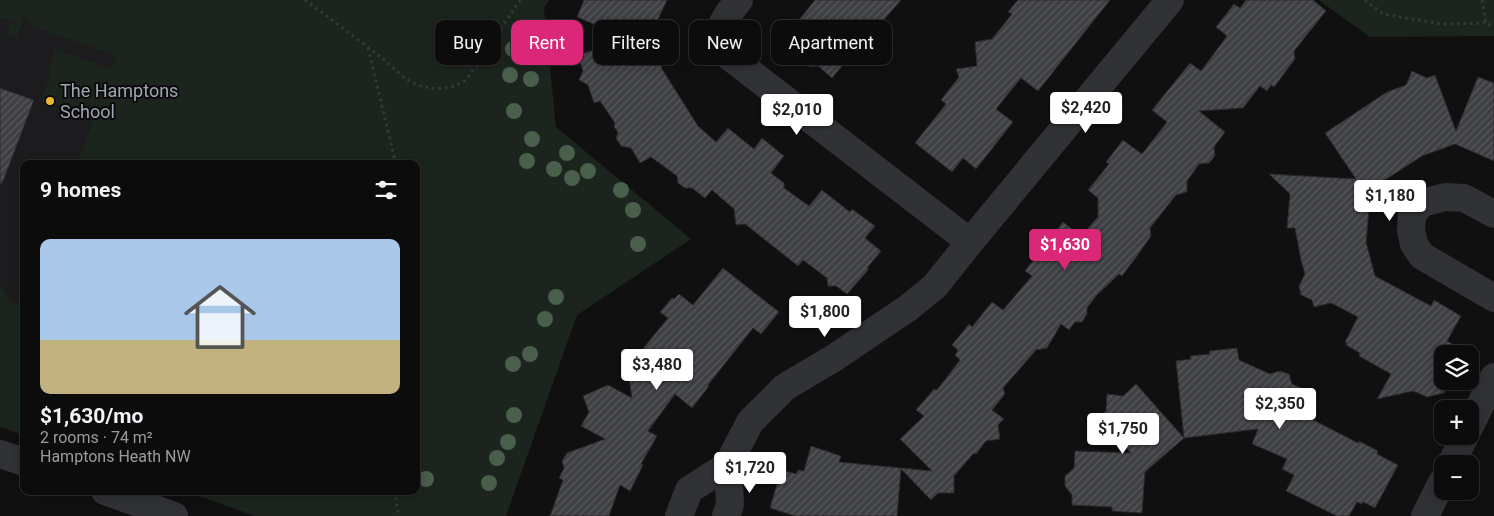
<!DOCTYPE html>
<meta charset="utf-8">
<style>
:root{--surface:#0c0c0d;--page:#1a1a1b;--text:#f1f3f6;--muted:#9a9b9d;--line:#2c2c2e;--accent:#db2777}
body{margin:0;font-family:Roboto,sans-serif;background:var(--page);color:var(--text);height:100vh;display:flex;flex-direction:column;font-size:19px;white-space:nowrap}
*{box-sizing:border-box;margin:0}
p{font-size:16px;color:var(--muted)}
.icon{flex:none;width:28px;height:28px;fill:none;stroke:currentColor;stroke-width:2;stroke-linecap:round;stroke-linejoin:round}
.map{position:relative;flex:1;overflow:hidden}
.side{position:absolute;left:20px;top:160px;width:400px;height:335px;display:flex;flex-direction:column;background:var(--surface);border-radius:10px;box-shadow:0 2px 12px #0003,0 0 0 1px var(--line)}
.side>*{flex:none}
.top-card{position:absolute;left:435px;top:20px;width:475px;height:45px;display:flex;gap:10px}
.fabs{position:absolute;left:1434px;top:345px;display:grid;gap:10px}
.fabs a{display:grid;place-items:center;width:45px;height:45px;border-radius:10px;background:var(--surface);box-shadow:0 2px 12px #0003,0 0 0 1px var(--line);font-size:25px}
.price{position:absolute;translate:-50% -42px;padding:0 11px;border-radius:5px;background:#fff;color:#222;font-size:16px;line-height:32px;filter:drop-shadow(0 1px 2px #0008)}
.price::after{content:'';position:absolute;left:50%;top:30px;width:15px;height:11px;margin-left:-8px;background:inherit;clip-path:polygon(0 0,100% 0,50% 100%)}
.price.on{background:var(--accent);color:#fff}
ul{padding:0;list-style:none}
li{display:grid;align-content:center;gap:10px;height:265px;padding:0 20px}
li+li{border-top:1px solid var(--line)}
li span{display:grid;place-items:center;height:155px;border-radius:10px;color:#555}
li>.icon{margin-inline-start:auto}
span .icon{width:90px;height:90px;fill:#fffc;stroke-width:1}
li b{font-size:21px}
h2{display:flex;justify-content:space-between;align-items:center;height:60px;padding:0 20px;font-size:21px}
.tag{padding:0 18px;border-radius:10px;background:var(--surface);box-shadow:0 2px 12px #0003,0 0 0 1px var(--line);font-size:18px;line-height:45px}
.tag.on{background:var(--accent);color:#fff}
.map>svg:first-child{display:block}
.built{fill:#1c1c1e}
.green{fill:#1c241e}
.building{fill:url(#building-hatch);stroke:#2a2a2d}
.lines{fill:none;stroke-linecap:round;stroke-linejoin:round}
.path{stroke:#37383d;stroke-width:3;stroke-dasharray:2.5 4;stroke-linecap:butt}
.minor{stroke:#313236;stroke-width:28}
.tree{fill:#4a5e4c}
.poi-dot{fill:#ecb82d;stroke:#0b0b0c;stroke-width:2}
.labels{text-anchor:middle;stroke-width:4;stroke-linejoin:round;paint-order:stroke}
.poi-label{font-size:18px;fill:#a1a5b2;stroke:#0b0b0c;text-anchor:start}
</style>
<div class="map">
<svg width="1494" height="516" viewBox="0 0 1494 516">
<defs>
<pattern id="building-hatch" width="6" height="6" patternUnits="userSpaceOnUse" patternTransform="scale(1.25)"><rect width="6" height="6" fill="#3f4044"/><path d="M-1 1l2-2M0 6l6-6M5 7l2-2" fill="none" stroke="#58595d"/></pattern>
</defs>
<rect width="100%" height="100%" fill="#101011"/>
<path class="built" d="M 0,0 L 131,0 L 135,2 L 77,164 L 24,164 L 24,298 L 17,304 L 8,299 L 0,285 L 0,18 L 17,24 L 17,38 L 24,18 Z"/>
<path class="green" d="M 0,0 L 549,0 L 544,8 L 556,127 L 691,239 L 577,315 L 506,516 L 255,516 L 185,491 L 416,491 L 416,164 L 77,164 L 94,117 L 41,99 L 50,77 L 48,71 L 55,49 L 111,69 L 116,56 L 30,25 L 31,21 L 24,18 L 17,38 L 6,34 L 10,23 L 16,25 L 17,24 L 0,18 Z
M 1319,0 L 1494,0 L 1494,36 L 1370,37 Z
M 0,285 L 8,299 L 17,303 L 24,298 L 24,435 L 0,427 Z"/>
<path class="building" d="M 584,0 L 667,0 L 651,34 L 662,69 L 698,126 L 716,142 L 728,128 L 754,149 L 762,138 L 784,156 L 771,173 L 784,183 L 784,188 L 809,206 L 822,190 L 850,212 L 852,209 L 875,226 L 865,238 L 881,251 L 867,268 L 869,269 L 847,294 L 836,286 L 828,286 L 827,278 L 803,260 L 798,266 L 745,224 L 736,225 L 734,209 L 712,190 L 705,198 L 692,188 L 685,188 L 678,183 L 677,176 L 651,157 L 640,163 L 631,148 L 621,146 L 616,138 L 618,132 L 614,127 L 615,123 L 600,101 L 594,103 L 588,85 L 579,80 L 583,71 L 578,55 L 628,39 L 577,17 Z
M 815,0 L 901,0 L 881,23 L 878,23 L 832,78 L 818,66 L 809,67 L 810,60 L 797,50 L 806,37 L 794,26 Z
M 1018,0 L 1110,0 L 1038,91 L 1021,78 L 996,109 L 1013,122 L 976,169 L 963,158 L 952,172 L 915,143 L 946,104 L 941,100 L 959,77 L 956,69 L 977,66 L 975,42 L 992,39 L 1012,14 L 1008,12 Z
M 1246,0 L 1313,0 L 1326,11 L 1294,51 L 1295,59 L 1274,87 L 1271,85 L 1267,91 L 1260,86 L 1243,108 L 1199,111 L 1225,132 L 1214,147 L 1215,156 L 1209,163 L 1199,164 L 1187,181 L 1187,192 L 1176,195 L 1150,228 L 1151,236 L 1137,256 L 1122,276 L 1119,274 L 1096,296 L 1087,308 L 1087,314 L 1082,322 L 1075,322 L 1069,330 L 1061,324 L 1047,348 L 1036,350 L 1003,388 L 1005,394 L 992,410 L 1004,419 L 998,425 L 1000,439 L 986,441 L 976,454 L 974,453 L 954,476 L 954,493 L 938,493 L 931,500 L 901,469 L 897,516 L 795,516 L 770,508 L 781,470 L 796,474 L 798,470 L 804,471 L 811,446 L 841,456 L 839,462 L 932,471 L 900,439 L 924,416 L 916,410 L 934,389 L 937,390 L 960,360 L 955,355 L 958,350 L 952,345 L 969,324 L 972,327 L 992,302 L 1003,310 L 1032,276 L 1025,271 L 1063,222 L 1081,236 L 1098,217 L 1098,198 L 1088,190 L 1109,164 L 1106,162 L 1123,140 L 1142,154 L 1167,122 L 1152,110 L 1190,63 L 1201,71 L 1227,36 L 1216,27 L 1234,4 L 1240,8 Z
M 1412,71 L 1427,78 L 1435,75 L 1456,131 L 1478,77 L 1494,83 L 1494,161 L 1455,144 L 1422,156 L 1371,189 L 1366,242 L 1375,276 L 1431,306 L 1434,300 L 1461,316 L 1447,341 L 1462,349 L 1463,354 L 1442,354 L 1442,381 L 1450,381 L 1444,393 L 1427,397 L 1413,391 L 1377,399 L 1391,374 L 1359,356 L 1360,353 L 1346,345 L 1347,343 L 1345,342 L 1358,317 L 1331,303 L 1314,307 L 1312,300 L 1301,295 L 1299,286 L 1305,274 L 1301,260 L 1295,228 L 1287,228 L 1290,194 L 1269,174 L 1356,179 L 1325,133 L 1387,92 L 1406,85 Z
M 0,88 L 34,100 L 2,184 L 0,183 Z
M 723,268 L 779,312 L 761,334 L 753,328 L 708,385 L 709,386 L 692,408 L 675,394 L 648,431 L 657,436 L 641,464 L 643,465 L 630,491 L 620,485 L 609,516 L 550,516 L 563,480 L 559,478 L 564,468 L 562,461 L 567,453 L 605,439 L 581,426 L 589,412 L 583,396 L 608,385 L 632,398 L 626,358 L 637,356 L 668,318 L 660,312 L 672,298 L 674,299 L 679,294 L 693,305 Z
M 1237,348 L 1239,360 L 1270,374 L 1280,371 L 1289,374 L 1292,384 L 1306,390 L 1296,411 L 1358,443 L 1359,441 L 1378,451 L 1377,454 L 1398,465 L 1375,508 L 1363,502 L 1362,504 L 1357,502 L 1349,516 L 1337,516 L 1286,491 L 1294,475 L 1282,469 L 1287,459 L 1252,444 L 1258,429 L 1184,438 L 1176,361 L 1191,359 L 1190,356 L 1210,354 L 1209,351 Z
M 1136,384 L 1184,438 L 1145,472 L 1142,513 L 1112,511 L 1112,507 L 1072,505 L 1072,495 L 1065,486 L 1065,476 L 1074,468 L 1075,451 L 1131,453 L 1099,417 L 1106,411 L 1107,394 L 1123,396 Z"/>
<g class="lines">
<path class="path" d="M 305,0 C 331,19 357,39 382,58 C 393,67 403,79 416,84 C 432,91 453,90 467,79 L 520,0
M 1365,0 L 1383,14 L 1441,24 L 1486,23
M 1482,0 L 1486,23 L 1494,27
M 368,48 L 396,164
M 394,491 L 399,516"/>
<path class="minor" d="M 739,0 C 723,21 715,26 726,54 L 970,242
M 1494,214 L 1464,198 L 1445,197 L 1422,203 L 1412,214 L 1411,231 L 1414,244 L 1422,256 L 1494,298
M 1470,426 L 1494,377
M 0,454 L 24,462
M 1451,464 L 1465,436
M 105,491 L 174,516
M 679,516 L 689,490 L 728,465
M 726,516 L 730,505 L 728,465 L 750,422 L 785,387 L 834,358 L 908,308 L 935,286 L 970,242 L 1170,0
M 1425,516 L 1442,482"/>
</g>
<g class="tree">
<circle cx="513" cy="49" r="8"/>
<circle cx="530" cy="56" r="8"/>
<circle cx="510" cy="75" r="8"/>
<circle cx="531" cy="79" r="8"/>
<circle cx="514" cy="111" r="8"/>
<circle cx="532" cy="139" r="8"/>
<circle cx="567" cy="153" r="8"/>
<circle cx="527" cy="161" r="8"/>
<circle cx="554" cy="169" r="8"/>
<circle cx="588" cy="171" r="8"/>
<circle cx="572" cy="178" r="8"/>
<circle cx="621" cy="190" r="8"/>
<circle cx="633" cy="210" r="8"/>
<circle cx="638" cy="244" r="8"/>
<circle cx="556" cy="297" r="8"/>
<circle cx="545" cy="319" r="8"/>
<circle cx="530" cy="354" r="8"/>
<circle cx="513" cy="364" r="8"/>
<circle cx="514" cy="415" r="8"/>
<circle cx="508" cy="442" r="8"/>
<circle cx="497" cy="458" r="8"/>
<circle cx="426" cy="479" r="8"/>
<circle cx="489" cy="483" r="8"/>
</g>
<circle class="poi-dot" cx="50" cy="101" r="5"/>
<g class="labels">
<g class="poi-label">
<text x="60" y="97">The Hamptons<tspan x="60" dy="21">School</tspan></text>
</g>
</g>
</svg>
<div class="fabs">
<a><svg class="icon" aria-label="layers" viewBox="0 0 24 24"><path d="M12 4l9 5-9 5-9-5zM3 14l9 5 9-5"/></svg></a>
<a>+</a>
<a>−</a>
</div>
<b class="price" style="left:1086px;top:134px">$2,420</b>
<b class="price" style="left:797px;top:136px">$2,010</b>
<b class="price" style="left:1390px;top:222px">$1,180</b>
<b class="price on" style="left:1065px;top:271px">$1,630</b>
<b class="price" style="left:825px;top:338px">$1,800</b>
<b class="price" style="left:657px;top:391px">$3,480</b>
<b class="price" style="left:1280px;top:430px">$2,350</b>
<b class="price" style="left:1123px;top:455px">$1,750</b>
<b class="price" style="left:750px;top:494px">$1,720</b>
<div class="top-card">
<a class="tag">Buy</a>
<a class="tag on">Rent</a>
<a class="tag">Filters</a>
<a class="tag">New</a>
<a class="tag">Apartment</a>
</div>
<section class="side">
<h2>9 homes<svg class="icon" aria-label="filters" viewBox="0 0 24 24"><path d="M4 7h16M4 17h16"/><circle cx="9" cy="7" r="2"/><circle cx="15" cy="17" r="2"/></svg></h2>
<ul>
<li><span style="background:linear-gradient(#a9c7e8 65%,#c2b280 0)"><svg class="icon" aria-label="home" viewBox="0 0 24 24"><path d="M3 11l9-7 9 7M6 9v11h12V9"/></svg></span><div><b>$1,630/mo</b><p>2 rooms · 74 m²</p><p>Hamptons Heath NW</p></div></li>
</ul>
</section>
</div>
